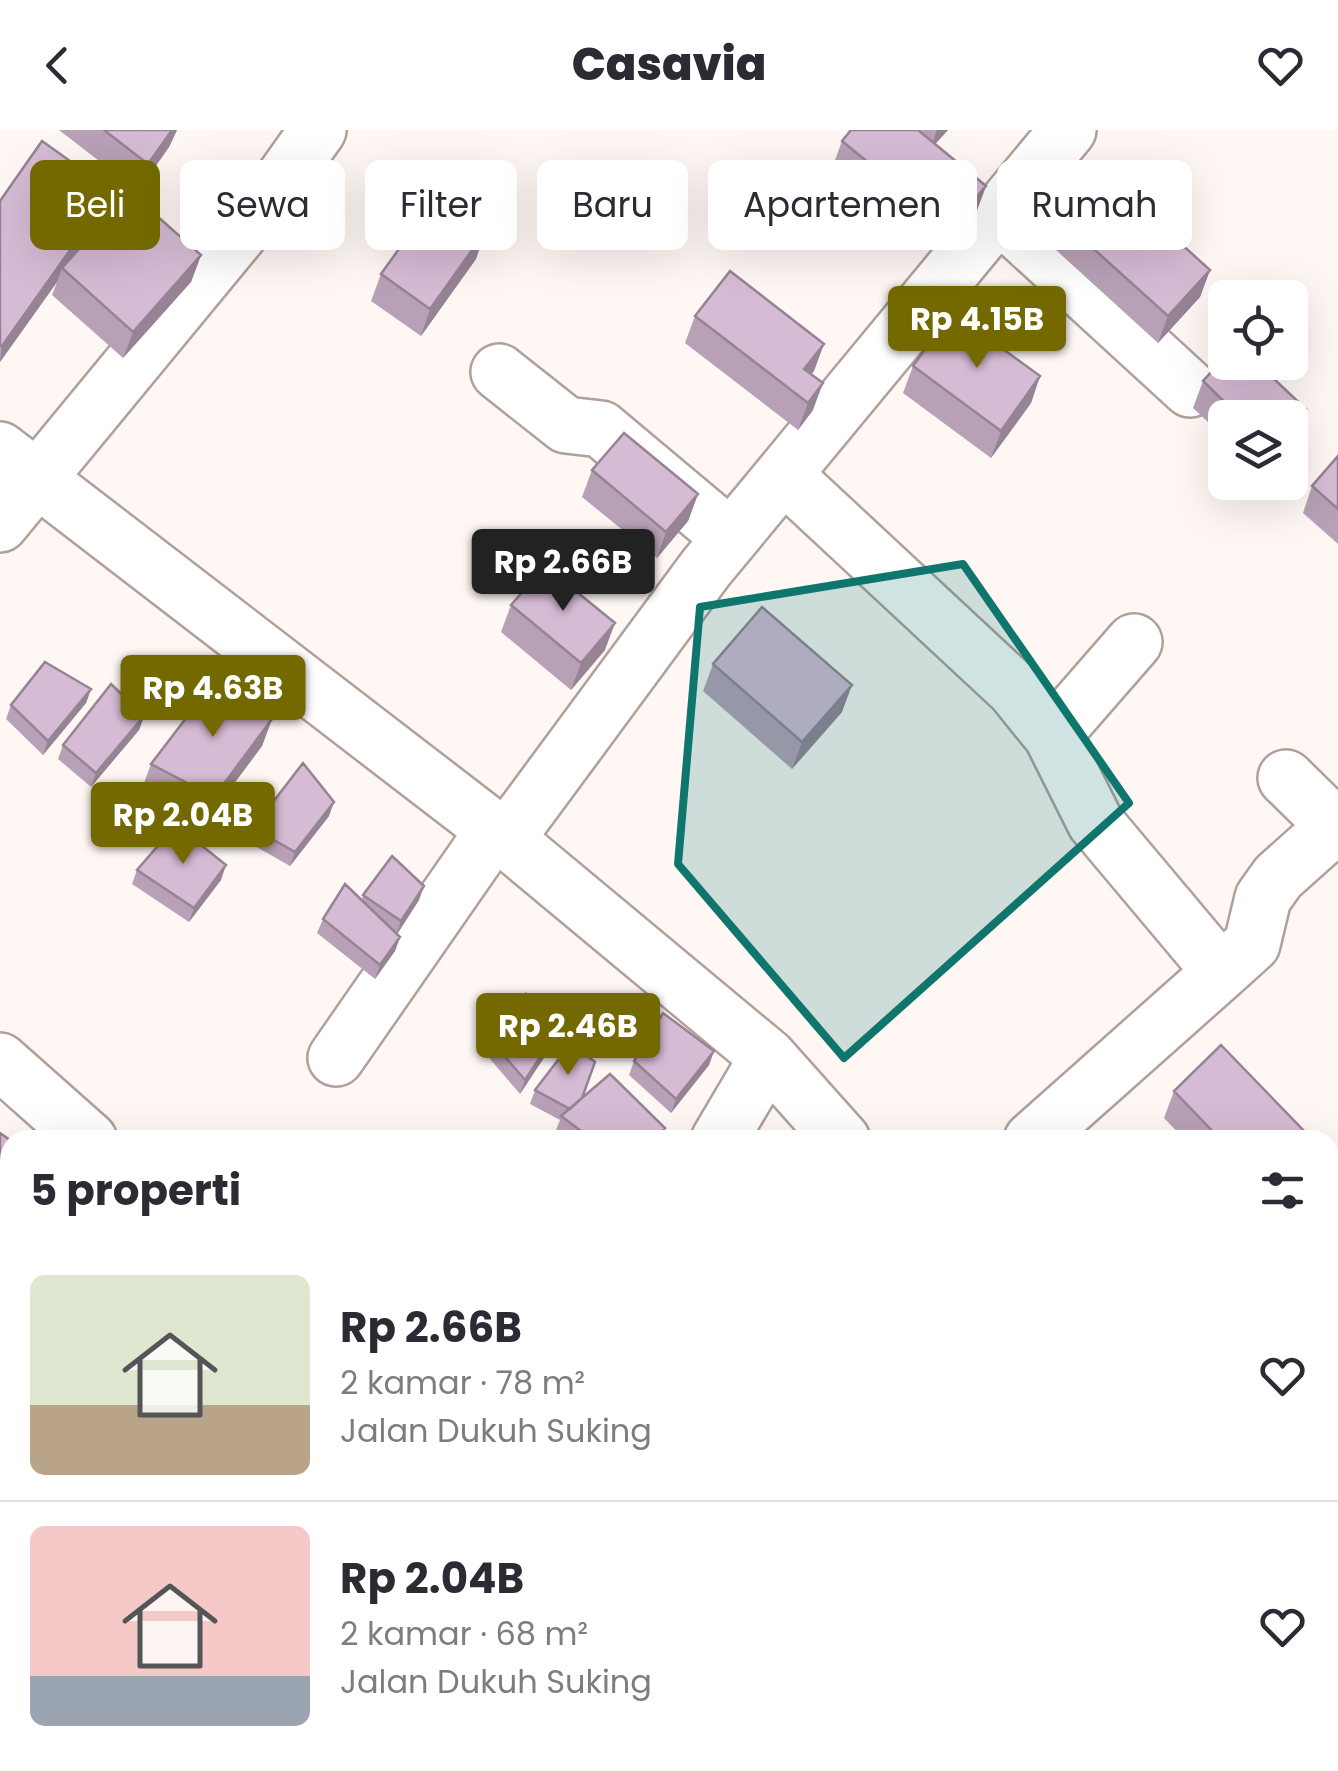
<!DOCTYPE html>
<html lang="id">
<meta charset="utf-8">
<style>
:root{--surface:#fff;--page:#f7f7f7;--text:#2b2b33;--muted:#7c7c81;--line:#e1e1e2;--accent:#736900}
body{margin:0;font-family:Poppins,sans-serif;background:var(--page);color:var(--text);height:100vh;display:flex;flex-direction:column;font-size:38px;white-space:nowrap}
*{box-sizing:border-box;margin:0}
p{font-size:32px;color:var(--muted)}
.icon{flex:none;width:55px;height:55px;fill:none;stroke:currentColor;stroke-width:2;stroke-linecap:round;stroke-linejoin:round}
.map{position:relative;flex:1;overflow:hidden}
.details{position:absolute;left:0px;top:1000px;width:1340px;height:642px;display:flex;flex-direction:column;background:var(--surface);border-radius:30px 30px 0 0;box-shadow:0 10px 40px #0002}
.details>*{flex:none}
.guide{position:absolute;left:30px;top:30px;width:1280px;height:90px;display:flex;gap:20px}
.fabs{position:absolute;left:1208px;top:150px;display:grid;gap:20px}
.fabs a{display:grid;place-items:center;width:100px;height:100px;border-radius:15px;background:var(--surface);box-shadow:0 10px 40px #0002;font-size:50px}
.price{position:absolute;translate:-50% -85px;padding:0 22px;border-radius:10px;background:var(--accent);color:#fff;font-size:32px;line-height:65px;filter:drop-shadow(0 2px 5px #0008)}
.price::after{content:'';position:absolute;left:50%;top:60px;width:30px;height:22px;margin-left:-15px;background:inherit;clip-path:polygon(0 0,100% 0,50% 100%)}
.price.selected{background:#222;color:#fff}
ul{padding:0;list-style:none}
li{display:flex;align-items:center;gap:30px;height:250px;padding:0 30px}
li+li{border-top:2px solid var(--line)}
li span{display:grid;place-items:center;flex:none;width:280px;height:200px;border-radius:15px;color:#555}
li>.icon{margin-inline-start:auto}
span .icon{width:120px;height:120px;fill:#fffc;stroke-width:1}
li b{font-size:42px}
h2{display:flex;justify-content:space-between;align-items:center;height:120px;padding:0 30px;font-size:42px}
.tag{padding:0 35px;border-radius:15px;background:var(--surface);box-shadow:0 10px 40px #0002;font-size:35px;line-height:90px}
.tag.selected{background:var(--accent);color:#fff}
header{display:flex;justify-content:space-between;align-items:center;height:130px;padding:0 30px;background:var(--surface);font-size:45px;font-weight:800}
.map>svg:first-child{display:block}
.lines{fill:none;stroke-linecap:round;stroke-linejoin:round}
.street-casing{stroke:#b0a099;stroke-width:60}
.street{stroke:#fff;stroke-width:55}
.wall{fill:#b8a1b6}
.shaded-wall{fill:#968394}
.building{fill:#d6bbd4;stroke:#968394;stroke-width:2.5}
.marked{fill:#0f766e;fill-opacity:0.2;stroke:#0f766e;stroke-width:8;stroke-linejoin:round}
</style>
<header><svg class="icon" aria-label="back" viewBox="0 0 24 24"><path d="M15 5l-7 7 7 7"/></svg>Casavia<svg class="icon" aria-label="heart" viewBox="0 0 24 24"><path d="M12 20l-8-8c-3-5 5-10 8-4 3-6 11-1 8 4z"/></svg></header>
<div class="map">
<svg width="1338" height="1641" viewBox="0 0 1338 1641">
<rect width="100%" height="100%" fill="#fef7f4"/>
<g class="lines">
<g class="street-casing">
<path id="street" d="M 998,83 L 1190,259
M 499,242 L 566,295 L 601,299 L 731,408
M 0,320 L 506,709 L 768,927 L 842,1010
M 785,346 L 1014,559 L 1052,606 L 1095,692 L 1221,842 L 1032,1010
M 0,394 L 276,59 L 318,0
M 1052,606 L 1134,512
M 506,709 L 706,438 L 1068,0
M 1221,842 L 1252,814 L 1263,768 L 1278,747 L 1335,696 L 1286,648
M 336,928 L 493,702
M 0,931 L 89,1010
M 719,1010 L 768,927
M 1330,1483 L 1338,1490
M 287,1641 L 293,1632
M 849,1641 L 855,1632
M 1126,1641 L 1133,1632"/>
</g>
<use href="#street" class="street"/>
</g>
<path class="wall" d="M 59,0 L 177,0 L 169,17 L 138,61 Z
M 851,0 L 948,0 L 935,14 L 986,56 L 976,83 L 954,108 L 935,92 L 920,110 L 832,38 L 842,11 Z
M 112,61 L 103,88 L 85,113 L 201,125 L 191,152 L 123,228 L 52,165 L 57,152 L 0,232 L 0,71 Z
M 1065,93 L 1210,140 L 1200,167 L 1158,213 L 1056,120 Z
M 485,102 L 476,129 L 421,206 L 371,171 L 381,144 Z
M 695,186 L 824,214 L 811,244 L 813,280 L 798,300 L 685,213 Z
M 913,236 L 1040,246 L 1031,273 L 991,328 L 903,263 Z
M 1203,251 L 1306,279 L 1296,306 L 1290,288 L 1225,288 L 1225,308 L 1193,278 Z
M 1338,326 L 1338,414 L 1303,383 L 1312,356 Z
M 592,340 L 698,364 L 688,391 L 657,428 L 582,367 Z
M 511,475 L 605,520 L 571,560 L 501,502 Z
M 713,534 L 842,582 L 792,639 L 703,561 Z
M 91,559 L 86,573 L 43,625 L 6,589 L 11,575 Z
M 144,586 L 139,600 L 91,657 L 58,629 L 63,615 Z
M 272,589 L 262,616 L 204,694 L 141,661 L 151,634 Z
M 329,686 L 290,736 L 248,712 L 253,698 Z
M 137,740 L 221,750 L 189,792 L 132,754 Z
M 363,765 L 419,770 L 397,804 L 400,807 L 395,821 L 375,849 L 317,803 L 323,789 L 362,769 Z
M 555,911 L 520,964 L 490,929 L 495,915 Z
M 714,921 L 709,935 L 671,983 L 629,945 L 634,931 Z
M 535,960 L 582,968 L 660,1010 L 552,1010 L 560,990 L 530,974 Z
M 1174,961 L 1303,1010 L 1185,1010 L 1164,988 Z
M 10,1542 L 10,1594 L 0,1586 L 0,1555 Z
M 63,1632 L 204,1632 L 197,1641 L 118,1641 L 113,1636 Z
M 1033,1632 L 1085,1632 L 1080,1641 L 1038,1641 L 1031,1637 Z
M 1186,1632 L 1330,1632 L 1338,1641 L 1180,1641 Z"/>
<path class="shaded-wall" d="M 172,0 L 177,0 L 169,17 L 138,61 L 148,34 Z
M 937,0 L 948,0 L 930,20 Z
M 986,56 L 976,83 L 954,108 L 964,81 Z
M 112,61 L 103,88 L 65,141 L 62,138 L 57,152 L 0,232 L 2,216 Z
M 945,65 L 935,92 L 920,110 L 930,83 Z
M 485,102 L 476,129 L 421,206 L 430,179 Z
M 201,125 L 191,152 L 123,228 L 133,202 Z
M 1210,140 L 1200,167 L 1158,213 L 1168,186 Z
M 824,214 L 814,241 L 795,266 L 804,239 Z
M 1040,246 L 1031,273 L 991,328 L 1001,301 Z
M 823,253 L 813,280 L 798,300 L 808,273 Z
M 1306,279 L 1296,306 L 1290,312 L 1290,296 Z
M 698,364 L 688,391 L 657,428 L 666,402 Z
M 615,493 L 605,520 L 571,560 L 581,533 Z
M 852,555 L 842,582 L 792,639 L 802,612 Z
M 91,559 L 86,573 L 43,625 L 48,611 Z
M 144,586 L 139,600 L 91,657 L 96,643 Z
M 272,589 L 262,616 L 204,694 L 214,667 Z
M 334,672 L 329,686 L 290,736 L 295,722 Z
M 226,735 L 221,750 L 189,792 L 194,778 Z
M 424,756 L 419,770 L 396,806 L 401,791 Z
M 400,807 L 395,821 L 375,849 L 380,835 Z
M 560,897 L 555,911 L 520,964 L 525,950 Z
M 714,921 L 709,935 L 671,983 L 676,969 Z
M 10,1097 L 10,1112 L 0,1124 L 0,1109 Z
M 190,1632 L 204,1632 L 197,1641 L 182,1641 Z"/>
<path class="building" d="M 104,0 L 172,0 L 148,34 Z
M 851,0 L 918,0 L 986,56 L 964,81 L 945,65 L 930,83 L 842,11 Z
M 42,11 L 112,61 L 2,216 L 0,215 L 0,71 Z
M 1107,47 L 1210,140 L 1168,186 L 1065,93 Z
M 130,62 L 201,125 L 133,202 L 62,138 Z
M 436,67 L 485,102 L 430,179 L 381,144 Z
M 730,141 L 824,214 L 804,239 L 823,253 L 808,273 L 695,186 Z
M 952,182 L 1040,246 L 1001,301 L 913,236 Z
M 1225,227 L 1225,232 L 1256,232 L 1306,279 L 1290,296 L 1290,288 L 1241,288 L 1203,251 Z
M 624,303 L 698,364 L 666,402 L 592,340 Z
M 1338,326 L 1338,379 L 1312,356 Z
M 545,436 L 615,493 L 581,533 L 511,475 Z
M 762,477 L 852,555 L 802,612 L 713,534 Z
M 45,532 L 91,559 L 48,611 L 11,575 Z
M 216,549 L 272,589 L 214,667 L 151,634 Z
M 111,554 L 144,586 L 96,643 L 63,615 Z
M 303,633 L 334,672 L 295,722 L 253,698 Z
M 176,695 L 226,735 L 194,778 L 137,740 Z
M 392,726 L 424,756 L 401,791 L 363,765 Z
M 345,754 L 400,807 L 380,835 L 323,789 Z
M 526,864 L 560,897 L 525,950 L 495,915 Z
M 663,883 L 714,921 L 676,969 L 634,931 Z
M 571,913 L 595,932 L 582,968 L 570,979 L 535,960 Z
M 1221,915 L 1306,1003 L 1298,1010 L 1221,1010 L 1174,961 Z
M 610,944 L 665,998 L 654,1010 L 593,1010 L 561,986 Z
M 0,1003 L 10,1010 L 10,1097 L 0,1109 Z
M 10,1542 L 10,1559 L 1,1552 Z
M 1330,1616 L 1338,1622 L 1338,1638 L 1335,1641 L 1253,1641 L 1243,1632 L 1330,1632 Z
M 63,1632 L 111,1632 L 115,1641 L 54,1641 Z
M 148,1632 L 190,1632 L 182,1641 L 158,1641 Z
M 344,1632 L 422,1632 L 435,1641 L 341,1641 L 339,1640 Z
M 909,1632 L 997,1632 L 1011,1641 L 904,1641 Z
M 1052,1632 L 1082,1632 L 1077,1641 L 1067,1641 Z
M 1186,1632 L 1224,1632 L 1234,1641 L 1180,1641 Z"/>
<path class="marked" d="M 963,434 L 1129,673 L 844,928 L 678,734 L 700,477 Z"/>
</svg>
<div class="fabs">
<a><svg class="icon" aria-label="locate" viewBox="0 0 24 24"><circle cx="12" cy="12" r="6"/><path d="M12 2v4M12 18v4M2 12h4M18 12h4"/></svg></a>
<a><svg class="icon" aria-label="layers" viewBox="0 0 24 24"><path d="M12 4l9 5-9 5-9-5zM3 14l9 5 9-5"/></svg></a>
</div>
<b class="price" style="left:977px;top:241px">Rp 4.15B</b>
<b class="price selected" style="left:563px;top:484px">Rp 2.66B</b>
<b class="price" style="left:213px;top:610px">Rp 4.63B</b>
<b class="price" style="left:183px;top:737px">Rp 2.04B</b>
<b class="price" style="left:568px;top:948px">Rp 2.46B</b>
<div class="guide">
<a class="tag selected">Beli</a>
<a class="tag">Sewa</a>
<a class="tag">Filter</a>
<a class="tag">Baru</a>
<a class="tag">Apartemen</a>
<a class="tag">Rumah</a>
</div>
<section class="details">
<h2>5 properti<svg class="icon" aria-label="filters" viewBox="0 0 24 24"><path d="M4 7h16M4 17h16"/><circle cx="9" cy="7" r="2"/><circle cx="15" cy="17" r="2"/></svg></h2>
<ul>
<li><span style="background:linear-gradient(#dfe7d0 65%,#b9a48a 0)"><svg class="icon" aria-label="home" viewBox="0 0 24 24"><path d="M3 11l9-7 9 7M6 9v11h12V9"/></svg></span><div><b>Rp 2.66B</b><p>2 kamar · 78 m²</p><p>Jalan Dukuh Suking</p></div><svg class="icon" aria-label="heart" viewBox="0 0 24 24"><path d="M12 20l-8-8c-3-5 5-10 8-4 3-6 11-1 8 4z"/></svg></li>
<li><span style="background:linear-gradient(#f6c9c9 75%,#9aa5b1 0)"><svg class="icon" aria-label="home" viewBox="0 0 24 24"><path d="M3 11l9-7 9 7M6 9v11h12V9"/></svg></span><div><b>Rp 2.04B</b><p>2 kamar · 68 m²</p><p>Jalan Dukuh Suking</p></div><svg class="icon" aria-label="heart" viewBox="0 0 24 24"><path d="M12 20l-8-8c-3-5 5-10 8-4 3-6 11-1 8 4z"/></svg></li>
</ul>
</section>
</div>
